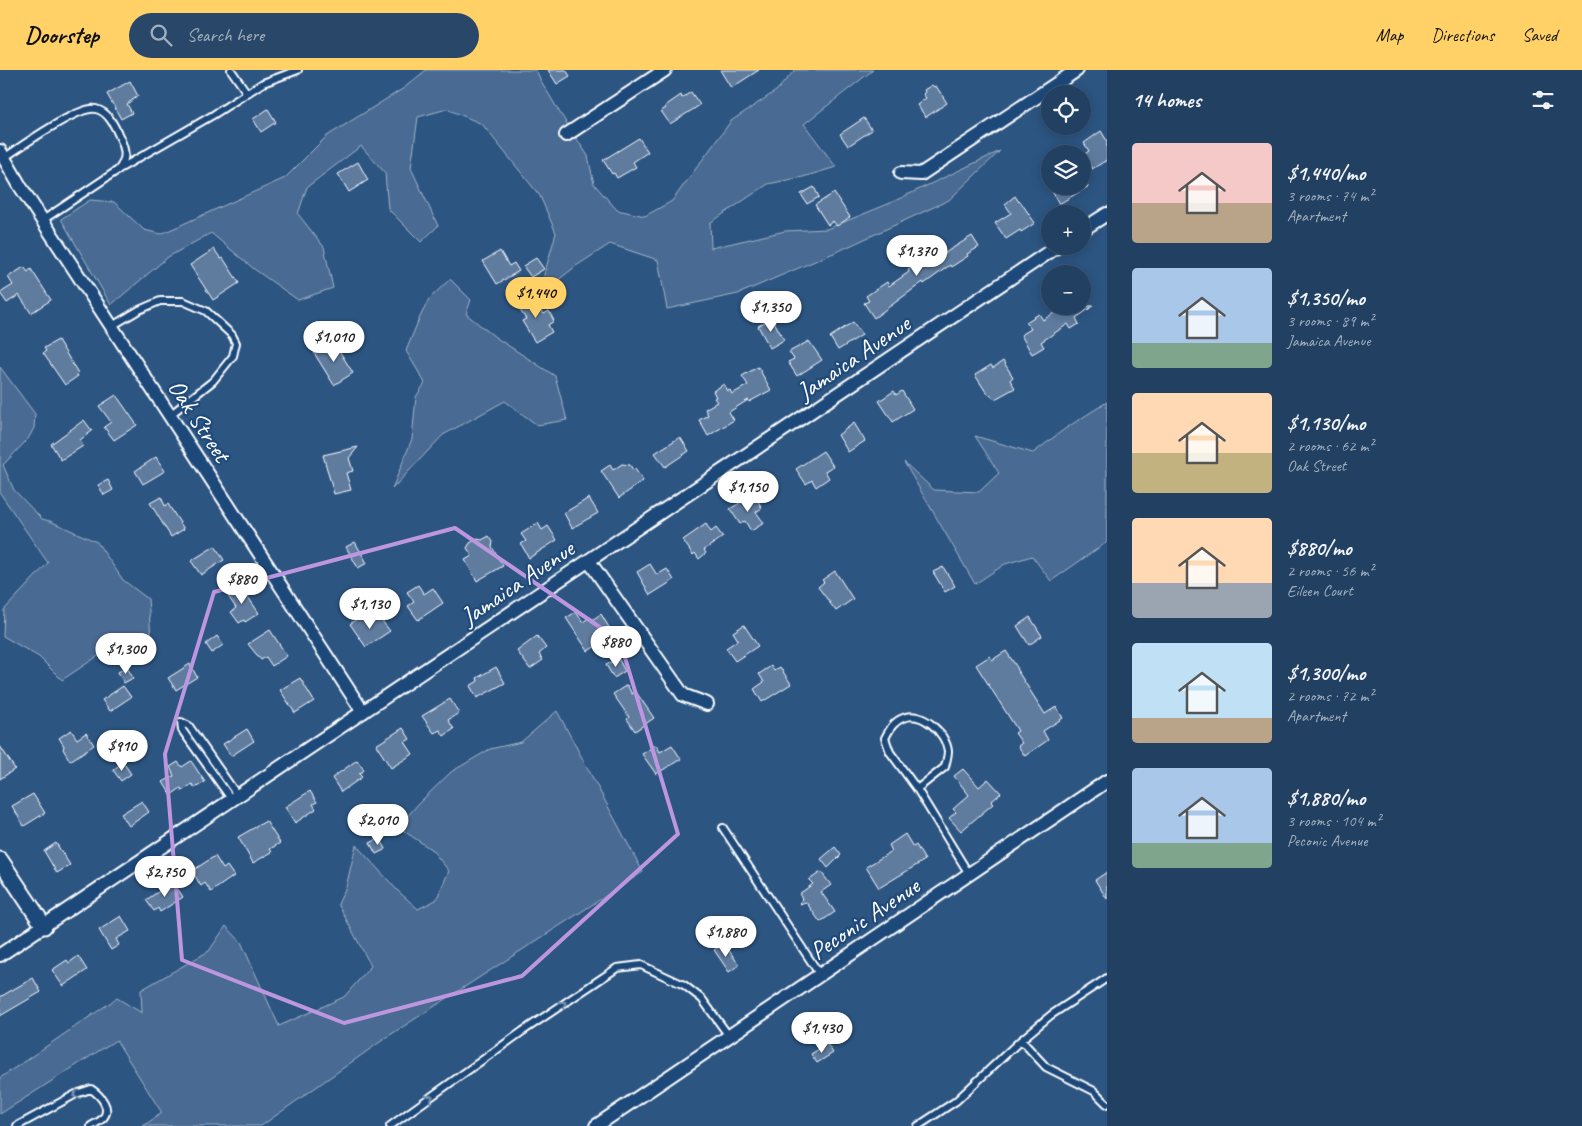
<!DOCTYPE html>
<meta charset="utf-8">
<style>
:root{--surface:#214062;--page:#294768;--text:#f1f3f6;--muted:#a2afbe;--line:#3e5977;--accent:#ffd166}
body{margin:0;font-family:Caveat,sans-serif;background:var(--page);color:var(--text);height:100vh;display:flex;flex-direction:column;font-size:19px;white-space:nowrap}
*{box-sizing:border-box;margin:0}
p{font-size:16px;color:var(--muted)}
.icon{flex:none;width:28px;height:28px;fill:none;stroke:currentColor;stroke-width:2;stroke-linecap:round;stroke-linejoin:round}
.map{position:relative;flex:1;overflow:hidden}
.panel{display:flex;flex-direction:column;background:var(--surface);width:475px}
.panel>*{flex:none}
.fabs{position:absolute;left:1041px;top:15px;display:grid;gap:10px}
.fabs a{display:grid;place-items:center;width:50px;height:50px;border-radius:50%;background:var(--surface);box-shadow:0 2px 12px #0003,0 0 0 1px var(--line);font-size:25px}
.price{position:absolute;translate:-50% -42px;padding:0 11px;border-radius:18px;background:#fff;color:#222;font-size:16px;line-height:32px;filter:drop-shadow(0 1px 2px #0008)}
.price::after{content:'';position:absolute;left:50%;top:30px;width:15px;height:11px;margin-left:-8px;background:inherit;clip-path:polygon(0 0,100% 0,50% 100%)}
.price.active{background:var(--accent);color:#111}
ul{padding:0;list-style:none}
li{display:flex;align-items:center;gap:15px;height:125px;padding:0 25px}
li span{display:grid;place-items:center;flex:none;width:140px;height:100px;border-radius:5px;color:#555}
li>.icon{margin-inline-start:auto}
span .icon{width:60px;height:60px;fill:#fffc;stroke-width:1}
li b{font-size:21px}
h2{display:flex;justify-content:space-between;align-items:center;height:60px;padding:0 25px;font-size:21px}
header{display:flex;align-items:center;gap:30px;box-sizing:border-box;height:70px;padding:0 25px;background:var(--accent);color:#111}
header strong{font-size:24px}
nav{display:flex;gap:28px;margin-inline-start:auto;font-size:18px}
.search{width:350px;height:45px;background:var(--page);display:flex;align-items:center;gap:12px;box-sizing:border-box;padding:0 18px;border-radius:28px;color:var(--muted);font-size:19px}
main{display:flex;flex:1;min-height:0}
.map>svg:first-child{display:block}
.green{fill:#486b92;stroke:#a4b5c8}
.building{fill:#5e7c9f;stroke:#fff}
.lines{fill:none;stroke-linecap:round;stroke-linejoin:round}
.service-casing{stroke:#fff;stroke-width:10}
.minor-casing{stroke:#fff;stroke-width:16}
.tertiary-casing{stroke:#fff;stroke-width:19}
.service{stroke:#1f4a7a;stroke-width:6}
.minor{stroke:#1f4a7a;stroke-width:12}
.tertiary{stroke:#1f4a7a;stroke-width:15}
.oneway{stroke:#7992af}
.marked{fill:none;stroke:#bd96df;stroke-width:4;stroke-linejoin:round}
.labels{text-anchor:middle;stroke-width:4.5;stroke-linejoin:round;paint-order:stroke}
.street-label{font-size:25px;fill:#fff;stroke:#1f4a7a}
</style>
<header>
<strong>Doorstep</strong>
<div class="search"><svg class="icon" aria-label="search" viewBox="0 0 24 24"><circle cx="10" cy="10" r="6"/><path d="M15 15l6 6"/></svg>Search here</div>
<nav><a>Map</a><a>Directions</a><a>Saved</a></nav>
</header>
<main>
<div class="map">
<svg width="1107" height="1056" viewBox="0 0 1107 1056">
<rect width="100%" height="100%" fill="#2c5582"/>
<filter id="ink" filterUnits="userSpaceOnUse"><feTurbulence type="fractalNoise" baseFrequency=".02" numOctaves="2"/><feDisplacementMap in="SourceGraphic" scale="10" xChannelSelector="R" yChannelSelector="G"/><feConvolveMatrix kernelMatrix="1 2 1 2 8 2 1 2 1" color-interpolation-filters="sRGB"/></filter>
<g filter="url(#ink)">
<path class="green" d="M 426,0 L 536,0 L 541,11 L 560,43 L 588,86 L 594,114 L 617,140 L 645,146 L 672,131 L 731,51 L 776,21 L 795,0 L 873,0 L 804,54 L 836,97 L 803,107 L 768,114 L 710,153 L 711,178 L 785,161 L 827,159 L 888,134 L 1000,81 L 949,130 L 843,179 L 738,224 L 667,239 L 658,190 L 610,174 L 576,196 L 547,219 L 544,205 L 556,163 L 540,126 L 482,54 L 447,39 L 418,47 L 411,98 L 438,156 L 421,172 L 388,139 L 385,103 L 361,76 L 307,117 L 298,144 L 324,177 L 333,218 L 298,230 L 254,199 L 211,163 L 168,187 L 111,235 L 61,149 L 90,130 L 114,132 L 144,160 L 161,164 L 285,108 L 327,66 L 404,18 Z
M 450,209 L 471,230 L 466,244 L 495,267 L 555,306 L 567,350 L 537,355 L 505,331 L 443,365 L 392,419 L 412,369 L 416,327 L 425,313 L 406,281 L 419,249 L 429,229 Z
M 0,297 L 35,344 L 34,358 L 28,369 L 3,395 L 14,420 L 42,449 L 50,451 L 97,472 L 123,510 L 148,529 L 152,579 L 124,586 L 107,580 L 62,610 L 39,587 L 3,566 L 4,540 L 48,493 L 0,423 Z
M 1107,332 L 1107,472 L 1051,511 L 1032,486 L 1005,494 L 975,514 L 904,392 L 934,420 L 979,422 L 999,403 L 975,366 L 1033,383 L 1066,358 Z
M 557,641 L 643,802 L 390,965 L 261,1056 L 143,1056 L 162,1043 L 116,970 L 0,1044 L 0,1008 L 117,928 L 142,943 L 141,920 L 209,881 L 226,856 L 241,872 L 279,956 L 344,927 L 371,896 L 338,834 L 346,817 L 356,775 L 398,821 L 418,839 L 436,830 L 449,801 L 432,780 L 398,757 L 419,733 L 451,702 L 490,679 L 521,672 Z"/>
<path class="building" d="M 548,0 L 566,0 L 570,6 L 557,14 Z
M 720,0 L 759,0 L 731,18 Z
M 130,11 L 138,26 L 127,34 L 132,43 L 121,49 L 107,24 Z
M 932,15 L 934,17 L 936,16 L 947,33 L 926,47 L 917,35 L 926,28 L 923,24 L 925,22 L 924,20 Z
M 691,22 L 700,35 L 670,54 L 661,41 L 666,38 L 665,36 L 681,25 L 682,28 Z
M 268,39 L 276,52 L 261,62 L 253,49 Z
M 864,48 L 872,60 L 848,76 L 840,64 Z
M 1101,61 L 1107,71 L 1107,90 L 1092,99 L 1083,85 L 1089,81 L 1084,73 Z
M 639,68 L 648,82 L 633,92 L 636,97 L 617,108 L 614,103 L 612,104 L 603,90 Z
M 358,92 L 368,110 L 349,122 L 338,104 Z
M 1056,116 L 1089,116 L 1059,134 L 1051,119 Z
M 814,117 L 819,127 L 807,134 L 801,124 Z
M 834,123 L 850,147 L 837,156 L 833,151 L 828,155 L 815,135 Z
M 1015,126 L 1019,132 L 1020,131 L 1035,153 L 1021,162 L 1020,160 L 1006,169 L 995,153 L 1011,143 L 1005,134 Z
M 972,166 L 979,177 L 967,184 L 968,186 L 951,197 L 950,195 L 924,214 L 923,212 L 874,248 L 864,233 L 869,231 L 866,226 L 887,212 L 889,216 L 909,202 L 908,200 L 929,186 L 932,191 Z
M 214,179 L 221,189 L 223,188 L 239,213 L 213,230 L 190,195 Z
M 500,181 L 509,196 L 514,193 L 519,201 L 497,214 L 483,191 Z
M 536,188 L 544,199 L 531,207 L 523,196 Z
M 24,197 L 28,202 L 31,199 L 51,230 L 31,243 L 19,225 L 7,233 L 0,223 L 13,215 L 8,207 Z
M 531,226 L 543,243 L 544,244 L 549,241 L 554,251 L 548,255 L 552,262 L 535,272 L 522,251 L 526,249 L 517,236 Z
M 1065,236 L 1093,236 L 1076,248 L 1079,254 L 1071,259 L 1068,254 L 1041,272 L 1044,277 L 1032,284 L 1021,265 L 1031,259 L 1026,252 L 1039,244 L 1043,250 Z
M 772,248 L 784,270 L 770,278 L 758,256 Z
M 853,252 L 862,265 L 838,280 L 830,267 Z
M 58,270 L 78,303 L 77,304 L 78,306 L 65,315 L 43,283 L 46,281 L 44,278 Z
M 333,271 L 353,303 L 334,315 L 314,283 Z
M 809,271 L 822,290 L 797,306 L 788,292 L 794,289 L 789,282 Z
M 1003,291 L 1013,307 L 1010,310 L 1015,318 L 995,329 L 986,322 L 975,305 L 991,295 L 993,298 Z
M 758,297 L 771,320 L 749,332 L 748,330 L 729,342 L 734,350 L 708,366 L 699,350 L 708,345 L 705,339 L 717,332 L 714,328 L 716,327 L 713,321 L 724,314 L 728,321 L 730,320 L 732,324 L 748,315 L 742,306 Z
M 894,321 L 896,325 L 902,321 L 913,339 L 893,352 L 879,331 Z
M 116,325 L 137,355 L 114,370 L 104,357 L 111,352 L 99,336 Z
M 84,350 L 92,361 L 80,370 L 83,376 L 61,390 L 51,374 Z
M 854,353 L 865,371 L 848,382 L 838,365 Z
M 680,367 L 689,381 L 665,397 L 655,383 Z
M 358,377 L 349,388 L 353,401 L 346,403 L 351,420 L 334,424 L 323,385 Z
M 823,381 L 833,396 L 825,401 L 829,408 L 816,417 L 812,410 L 806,414 L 796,399 Z
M 156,387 L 165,401 L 143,414 L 135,401 Z
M 622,394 L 630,395 L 633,400 L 635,399 L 643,411 L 619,428 L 601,401 L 610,395 L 613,400 Z
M 108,410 L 113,420 L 104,425 L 98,415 Z
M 754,424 L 762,438 L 756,442 L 764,453 L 751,461 L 745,451 L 740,454 L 730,439 Z
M 161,427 L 165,436 L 168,434 L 184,459 L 171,467 L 150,433 Z
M 589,428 L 598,443 L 572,458 L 564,443 Z
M 538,453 L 542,460 L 548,456 L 557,470 L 529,488 L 521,474 L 526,471 L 521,464 Z
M 706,454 L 711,462 L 716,458 L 723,467 L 704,480 L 706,483 L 699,489 L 695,483 L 693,485 L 683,470 Z
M 489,466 L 493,472 L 492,477 L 503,496 L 477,511 L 465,490 L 472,486 L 467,478 L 470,473 L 477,469 L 482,470 Z
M 355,472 L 367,493 L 358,498 L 346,477 Z
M 215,476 L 224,490 L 201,505 L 191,491 Z
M 650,494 L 657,505 L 667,499 L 674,510 L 650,525 L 637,502 Z
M 943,497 L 955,516 L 945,522 L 933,502 Z
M 835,501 L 853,529 L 836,541 L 818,517 L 824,512 L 822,510 Z
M 239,514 L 259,543 L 245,552 L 244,550 L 239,553 L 231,542 L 236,538 L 226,523 Z
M 418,515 L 424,524 L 433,518 L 443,533 L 418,550 L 408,536 L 414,532 L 407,522 Z
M 576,542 L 583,552 L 590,547 L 592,550 L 601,544 L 610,559 L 600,565 L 604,571 L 588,581 L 566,548 Z
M 362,545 L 368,554 L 378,546 L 390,561 L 366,577 L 350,554 Z
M 1030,547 L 1042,566 L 1029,575 L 1017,556 Z
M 744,555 L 758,576 L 735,591 L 726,578 L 738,570 L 733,562 Z
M 270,560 L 287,586 L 272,596 L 266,587 L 261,590 L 248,574 Z
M 217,566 L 223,575 L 212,583 L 206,574 Z
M 537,566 L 546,578 L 539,584 L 543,590 L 530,599 L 517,581 Z
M 1006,581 L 1018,599 L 1017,600 L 1045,644 L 1056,637 L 1063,648 L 1043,661 L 1048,670 L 1025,686 L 1018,676 L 1022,673 L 1015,663 L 1018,661 L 976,595 L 990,586 L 992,590 Z
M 618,588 L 625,601 L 614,608 L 606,595 Z
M 190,594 L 197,607 L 176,620 L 168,608 Z
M 771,596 L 774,601 L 780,597 L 791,614 L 762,632 L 754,619 L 764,612 L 759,604 Z
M 127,597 L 133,608 L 124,613 L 118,602 Z
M 496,597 L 505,613 L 477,628 L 470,616 L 478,611 L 477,608 Z
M 300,608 L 314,631 L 295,643 L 280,620 Z
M 627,615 L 632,624 L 636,622 L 654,648 L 635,661 L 627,649 L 629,647 L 613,624 Z
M 123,616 L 131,627 L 110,641 L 102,630 Z
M 450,629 L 459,643 L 448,650 L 454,659 L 444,666 L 440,660 L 434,663 L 422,646 Z
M 403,658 L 410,669 L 405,672 L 413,684 L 391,698 L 376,675 Z
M 247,659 L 254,671 L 231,686 L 223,674 Z
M 71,660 L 77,669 L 86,663 L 94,675 L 70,691 L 63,679 L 64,676 L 59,668 Z
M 656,675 L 660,682 L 672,675 L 681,689 L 656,704 L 642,684 Z
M 0,676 L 15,699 L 0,709 Z
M 357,690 L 364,700 L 359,704 L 362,707 L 341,722 L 332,708 Z
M 191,691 L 205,712 L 195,718 L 192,714 L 182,721 L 181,718 L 171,725 L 163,712 L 174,706 L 170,697 L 178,692 L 182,697 Z
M 123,692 L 131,704 L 121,711 L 113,700 Z
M 963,699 L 979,717 L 988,709 L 1001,723 L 991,732 L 993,734 L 961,761 L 949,748 L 956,742 L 953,739 L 969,725 L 954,706 Z
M 310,721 L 317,732 L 313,734 L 316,739 L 295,753 L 285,737 Z
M 33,724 L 45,743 L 24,756 L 12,736 Z
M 142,731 L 149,742 L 129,756 L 121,744 Z
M 266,751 L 280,773 L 270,779 L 272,782 L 253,793 L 238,767 Z
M 905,764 L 913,777 L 916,775 L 925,790 L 879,818 L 866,797 L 892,781 L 889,775 Z
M 380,768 L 386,779 L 376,784 L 370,773 Z
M 56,773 L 70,795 L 57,803 L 44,781 Z
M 835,777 L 841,785 L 828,798 L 821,789 Z
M 215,786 L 223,799 L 227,796 L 234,806 L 211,822 L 205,813 L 201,816 L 192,801 Z
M 821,802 L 831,815 L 821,822 L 835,842 L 820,852 L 806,832 L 800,834 L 802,828 L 799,824 L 813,814 L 809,810 Z
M 1107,802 L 1107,829 L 1095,810 Z
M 173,812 L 183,827 L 160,842 L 158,838 L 154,841 L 146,830 Z
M 121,846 L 130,861 L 116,869 L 119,875 L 111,880 L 99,860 Z
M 724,873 L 739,895 L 729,902 L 714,880 Z
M 78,886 L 87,900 L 63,916 L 52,900 L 67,890 L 69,893 Z
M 33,908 L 41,922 L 0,946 L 0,927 Z
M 827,974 L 833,983 L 817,993 L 811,984 Z"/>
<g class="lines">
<g class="service-casing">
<path id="service" d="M 231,0 L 247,23
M 4,88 C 20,77 79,35 96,39 C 109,42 115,57 120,68 C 126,81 127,89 118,100 L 43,150
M 121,98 L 213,45 L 263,13 L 298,0
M 112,256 L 139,240 L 160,231 L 183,231 L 206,241 L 232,265 L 236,273 L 233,286 L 213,311 L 170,345
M 181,652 L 189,656 L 235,722 L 235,728 L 229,726 L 182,660 Z
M 917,719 L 945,697 C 946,692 948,686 948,681 C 946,663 922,640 903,648 C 893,652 890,659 885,668 L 890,682 L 917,719 L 969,804
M 723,758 L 820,905
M 1021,970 L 1046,997 L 1094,1021 L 1107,1034
M 17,1056 L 76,1024 L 91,1019 C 100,1025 113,1039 102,1049 C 99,1052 94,1054 91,1056
M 390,1056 L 523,961 L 617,898 L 641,895 L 684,915 L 702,929 L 729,966
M 918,1056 L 956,1031 L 1021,970 L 1051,945 L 1107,908"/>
</g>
<g class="minor-casing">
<path id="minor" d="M 566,65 L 665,0
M 0,81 L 20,116 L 363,642
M 901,103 L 921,104 L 1077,0
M 1082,160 L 1107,144
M 589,491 L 683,625 L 707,634
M 0,885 L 1058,176
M 596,1056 L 1107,711"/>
</g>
<g class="tertiary-casing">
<path id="tertiary" d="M 0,790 L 44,856"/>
</g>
<use href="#service" class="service"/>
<use href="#minor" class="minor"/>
<use href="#tertiary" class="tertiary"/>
</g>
<defs><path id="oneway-chevron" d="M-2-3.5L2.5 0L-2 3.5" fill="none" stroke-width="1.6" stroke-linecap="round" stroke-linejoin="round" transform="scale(1.25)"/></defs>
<g class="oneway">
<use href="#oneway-chevron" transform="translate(563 934) rotate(-34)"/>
<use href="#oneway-chevron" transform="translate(76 1025) rotate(158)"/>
<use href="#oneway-chevron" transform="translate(430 1028) rotate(-34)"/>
</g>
</g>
<path class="marked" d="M 455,458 L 620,571 L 678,764 L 522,906 L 344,953 L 182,890 L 165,684 L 214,522 Z"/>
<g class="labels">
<g class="street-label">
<text transform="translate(853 287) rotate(-34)" y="9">Jamaica Avenue</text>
<text transform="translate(200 350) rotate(57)" y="9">Oak Street</text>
<text transform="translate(517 512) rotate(-34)" y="9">Jamaica Avenue</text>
<text transform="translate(864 848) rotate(-34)" y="9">Peconic Avenue</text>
</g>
</g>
</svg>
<div class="fabs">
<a><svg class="icon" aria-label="locate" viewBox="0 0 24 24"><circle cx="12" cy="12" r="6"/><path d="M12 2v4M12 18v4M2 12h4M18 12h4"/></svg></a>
<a><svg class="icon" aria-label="layers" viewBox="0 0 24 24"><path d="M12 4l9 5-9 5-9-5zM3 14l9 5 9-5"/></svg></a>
<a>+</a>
<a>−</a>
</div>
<b class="price" style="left:917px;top:207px">$1,370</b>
<b class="price active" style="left:536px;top:249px">$1,440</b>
<b class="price" style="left:771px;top:263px">$1,350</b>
<b class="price" style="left:334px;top:293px">$1,010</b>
<b class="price" style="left:748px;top:443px">$1,150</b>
<b class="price" style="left:242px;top:535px">$880</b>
<b class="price" style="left:370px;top:560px">$1,130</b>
<b class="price" style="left:616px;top:598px">$880</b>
<b class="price" style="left:126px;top:605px">$1,300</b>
<b class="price" style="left:122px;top:702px">$910</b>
<b class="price" style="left:378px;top:776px">$2,010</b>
<b class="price" style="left:165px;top:828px">$2,750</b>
<b class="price" style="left:726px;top:888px">$1,880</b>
<b class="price" style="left:822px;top:984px">$1,430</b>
</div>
<section class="panel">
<h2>14 homes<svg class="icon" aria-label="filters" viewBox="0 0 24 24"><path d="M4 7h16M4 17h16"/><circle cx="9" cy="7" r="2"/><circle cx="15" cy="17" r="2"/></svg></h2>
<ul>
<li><span style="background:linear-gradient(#f6c9c9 60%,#b9a48a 0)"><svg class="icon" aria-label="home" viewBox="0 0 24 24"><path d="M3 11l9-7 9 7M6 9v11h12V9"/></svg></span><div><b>$1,440/mo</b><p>3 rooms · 74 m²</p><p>Apartment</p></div></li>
<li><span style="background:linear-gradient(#a9c7e8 75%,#7fa58c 0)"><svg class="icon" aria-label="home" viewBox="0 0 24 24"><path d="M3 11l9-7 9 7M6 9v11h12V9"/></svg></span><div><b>$1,350/mo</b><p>3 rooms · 89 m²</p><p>Jamaica Avenue</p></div></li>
<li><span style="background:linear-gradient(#ffd9b3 60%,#c2b280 0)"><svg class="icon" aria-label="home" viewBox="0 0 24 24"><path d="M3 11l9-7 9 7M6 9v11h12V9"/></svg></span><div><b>$1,130/mo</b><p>2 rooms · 62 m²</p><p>Oak Street</p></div></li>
<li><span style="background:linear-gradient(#ffd9b3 65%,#9aa5b1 0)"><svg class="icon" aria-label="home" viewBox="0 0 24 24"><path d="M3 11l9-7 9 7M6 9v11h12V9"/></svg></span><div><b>$880/mo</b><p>2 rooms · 56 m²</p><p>Eileen Court</p></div></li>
<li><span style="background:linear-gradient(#bfe0f5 75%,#b9a48a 0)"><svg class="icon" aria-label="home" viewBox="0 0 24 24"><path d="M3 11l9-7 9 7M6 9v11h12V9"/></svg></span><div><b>$1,300/mo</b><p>2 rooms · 72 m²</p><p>Apartment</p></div></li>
<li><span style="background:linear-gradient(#a9c7e8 75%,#7fa58c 0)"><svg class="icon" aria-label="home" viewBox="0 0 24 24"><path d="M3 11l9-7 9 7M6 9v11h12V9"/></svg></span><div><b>$1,880/mo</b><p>3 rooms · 104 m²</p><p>Peconic Avenue</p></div></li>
</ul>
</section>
</main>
